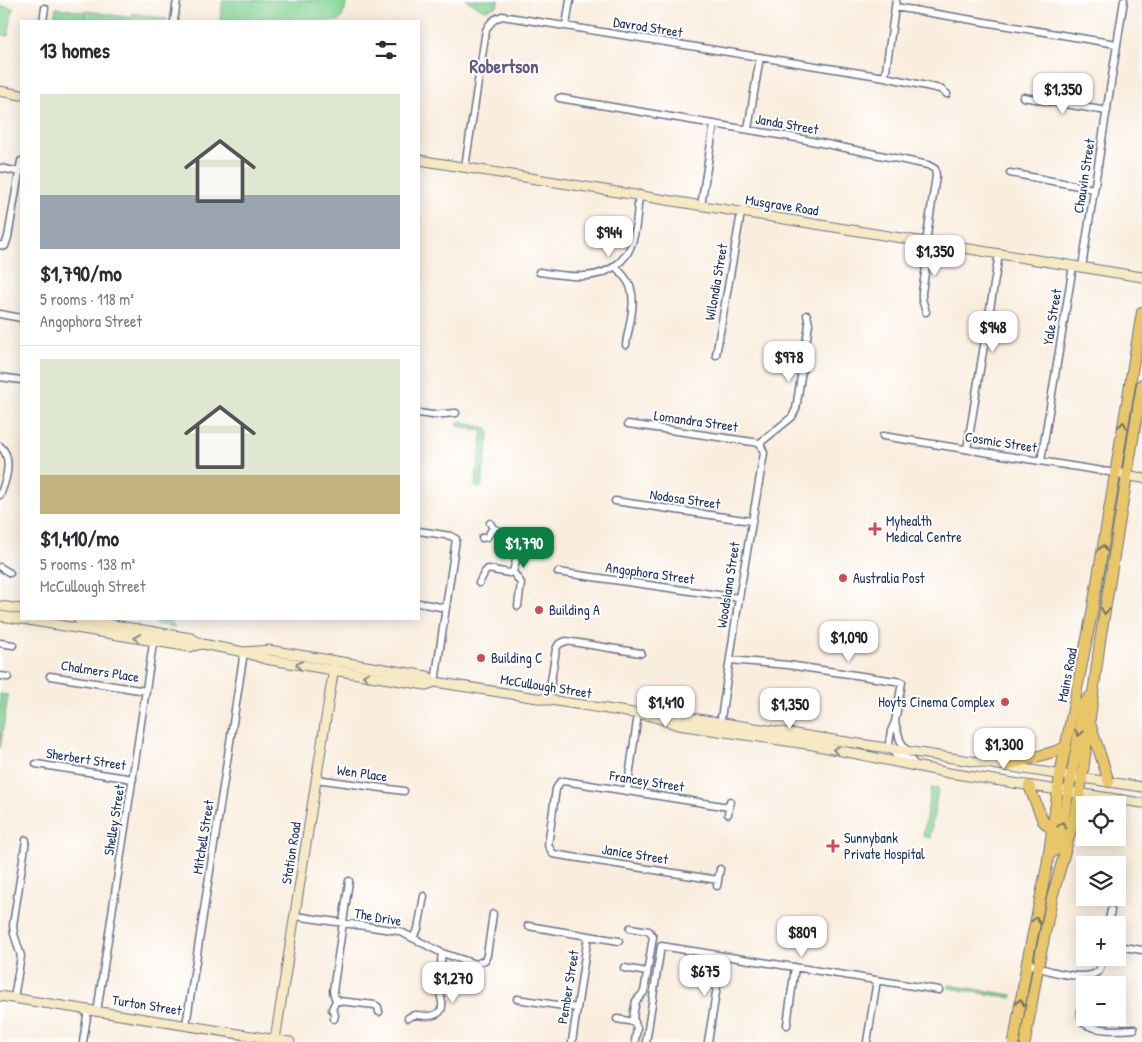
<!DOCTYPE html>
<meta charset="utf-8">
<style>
:root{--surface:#fff;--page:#f2f2f3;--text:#2b2b33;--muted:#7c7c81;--line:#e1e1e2;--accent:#0b8043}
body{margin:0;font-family:"Patrick Hand",sans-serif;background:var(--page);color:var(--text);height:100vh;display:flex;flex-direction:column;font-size:19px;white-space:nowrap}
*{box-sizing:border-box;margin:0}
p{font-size:16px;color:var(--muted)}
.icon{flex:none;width:28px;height:28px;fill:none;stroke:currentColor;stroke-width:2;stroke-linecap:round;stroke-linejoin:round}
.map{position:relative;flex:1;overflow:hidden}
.drawer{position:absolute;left:20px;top:20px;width:400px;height:600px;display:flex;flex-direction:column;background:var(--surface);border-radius:0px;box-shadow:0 2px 12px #0003}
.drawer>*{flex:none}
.buttons{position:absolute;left:1076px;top:796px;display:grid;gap:10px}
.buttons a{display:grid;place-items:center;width:50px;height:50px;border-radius:0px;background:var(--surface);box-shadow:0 2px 12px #0003;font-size:25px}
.price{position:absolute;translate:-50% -42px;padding:0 11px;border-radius:10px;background:#fff;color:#222;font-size:16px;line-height:32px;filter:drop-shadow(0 1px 2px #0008)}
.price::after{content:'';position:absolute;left:50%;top:30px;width:15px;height:11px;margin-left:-8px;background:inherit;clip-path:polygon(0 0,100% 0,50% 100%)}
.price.on{background:var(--accent);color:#fff}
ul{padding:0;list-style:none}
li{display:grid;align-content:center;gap:10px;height:265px;padding:0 20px}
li+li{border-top:1px solid var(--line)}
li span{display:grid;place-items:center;height:155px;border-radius:0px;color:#555}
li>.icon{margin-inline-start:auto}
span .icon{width:90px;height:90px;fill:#fffc;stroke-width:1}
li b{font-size:21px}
h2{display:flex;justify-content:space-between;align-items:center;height:60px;padding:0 20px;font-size:21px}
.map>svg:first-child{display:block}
.green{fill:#86d695;stroke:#50827a}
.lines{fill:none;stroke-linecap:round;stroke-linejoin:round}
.street-casing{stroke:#69728a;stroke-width:9}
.secondary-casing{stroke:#69728a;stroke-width:11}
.primary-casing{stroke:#69728a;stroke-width:12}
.street{stroke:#fff;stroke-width:6}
.secondary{stroke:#f6e9c3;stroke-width:9}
.primary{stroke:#e9c769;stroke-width:10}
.oneway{stroke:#787363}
.oneway2{stroke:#888c90}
.poi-dot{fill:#d1495b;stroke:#fff;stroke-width:2}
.labels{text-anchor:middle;stroke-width:4;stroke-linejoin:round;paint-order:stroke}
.street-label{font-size:14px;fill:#1b2f5e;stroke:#fff}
.poi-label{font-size:14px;fill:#1b2f5e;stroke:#fff;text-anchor:start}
.district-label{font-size:19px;font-weight:bold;fill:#605a86;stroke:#fff}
</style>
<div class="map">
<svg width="1142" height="1042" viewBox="0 0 1142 1042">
<rect width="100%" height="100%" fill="#fff"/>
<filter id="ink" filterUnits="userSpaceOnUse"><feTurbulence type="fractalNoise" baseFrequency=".02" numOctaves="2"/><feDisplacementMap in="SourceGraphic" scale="10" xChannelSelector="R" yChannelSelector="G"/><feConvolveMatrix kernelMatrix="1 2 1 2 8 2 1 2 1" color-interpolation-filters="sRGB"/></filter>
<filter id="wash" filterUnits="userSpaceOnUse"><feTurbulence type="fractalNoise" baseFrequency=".0096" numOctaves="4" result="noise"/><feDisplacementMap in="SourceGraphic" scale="20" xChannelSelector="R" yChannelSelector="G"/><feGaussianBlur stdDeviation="1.12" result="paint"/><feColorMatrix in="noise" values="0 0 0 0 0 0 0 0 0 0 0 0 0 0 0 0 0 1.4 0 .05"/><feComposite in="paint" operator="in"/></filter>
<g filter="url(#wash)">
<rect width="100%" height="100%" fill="#f9eddd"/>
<path class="green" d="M 223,0 L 346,0 C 346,8 344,15 339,21 L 220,21 Z
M 466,0 L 498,0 L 497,6 L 485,10 Z
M 0,6 L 13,8 L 8,36 L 0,34 Z
M 56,8 L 85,12 L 84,21 L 86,11 L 132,18 L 133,13 L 167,19 L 167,21 L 54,21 Z
M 464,421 L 467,424 L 488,428 L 489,436 L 481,488 L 475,487 L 483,431 L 458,426 L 458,422 Z
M 156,619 L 169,619 L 175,627 L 155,624 Z
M 0,694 L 8,695 L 0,748 Z
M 931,788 L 938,789 L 930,838 L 923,836 Z
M 949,985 L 1013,995 L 1012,998 L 949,988 Z"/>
</g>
<g filter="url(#ink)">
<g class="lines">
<g class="street-casing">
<path id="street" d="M 895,7 L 1116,44
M 43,21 L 45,8
M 174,21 L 177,0
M 566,26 L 570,0
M 885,77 L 896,0
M 1023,97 L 1107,111
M 559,98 L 797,138 L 928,165 L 935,169 L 936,176 L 926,242
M 748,129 L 760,57
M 465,167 L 486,30 C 490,22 494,19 502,16 L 885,77 L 940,89 L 947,94
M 0,168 L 20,172
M 1010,173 L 1094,189
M 701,206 L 714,124
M 0,245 L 5,246 L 8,237 L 21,161
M 615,266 C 621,273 629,280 631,289 C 636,306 628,328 626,345
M 1082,267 L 1124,0
M 539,272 C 566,276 599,283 621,261 C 623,258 627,255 628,252 C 637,236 637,212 639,194
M 926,312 L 922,299 L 922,292 L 930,243
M 0,314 L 21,318
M 716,355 L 741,213
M 0,377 L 21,380
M 419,413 L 432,415 L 456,413
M 628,424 L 760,443
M 883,436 L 1115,473
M 760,443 L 792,417 L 796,409 L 809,324 L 807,315
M 0,446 C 14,458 6,481 0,495
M 967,449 L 999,254
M 1041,461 L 1073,266
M 615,501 L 751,521
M 490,523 L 493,528 L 521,541
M 419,531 L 451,536 L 456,539 L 435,682
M 482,538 L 487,537 L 493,528
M 0,567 L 10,573
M 558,572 L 739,598
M 479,583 L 485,572 L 488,569 L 509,573 L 513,572
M 419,603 L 446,608
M 518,606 L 521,583 L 513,572 L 521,541 L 525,538 L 550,538
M 0,643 L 13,645
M 730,660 L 788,665 L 902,682 L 895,722 L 891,731 L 889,743 L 891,749 L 896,755 L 911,760 L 916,766
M 0,676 L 8,677
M 50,676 L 146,691
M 548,700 L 556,649 L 559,644 L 566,641 L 641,653
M 895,722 L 900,740 L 907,752
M 720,725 L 739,598 L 764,453 L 760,443
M 36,764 L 133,779
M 316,779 L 404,791
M 627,791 L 638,714
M 728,814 L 730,801
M 718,880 L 553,854 L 548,845 L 556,789 L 560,782 L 564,781 L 729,807
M 349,881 L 333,991 L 335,998 L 339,1001 L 375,1005 L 378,1007 L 379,1012
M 717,886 L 720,869
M 295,916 L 399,931 L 442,953 L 476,964 L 485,960 L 487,955 L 493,914
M 1108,925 L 1111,910
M 528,926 L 619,941
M 630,928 L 649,931 L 653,937 L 644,992 L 636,1001 L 634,1011 L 633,1019 L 637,1028 L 635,1042
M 413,937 L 418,929 L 424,896
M 1118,946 L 1142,950
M 1027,962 C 1042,970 1085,983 1099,971 L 1103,958
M 624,968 L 647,972
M 1085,989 C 1083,998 1079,1011 1082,1020 C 1087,1032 1122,1030 1134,1029
M 14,998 L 21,956 L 14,934 L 13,925 L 26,840
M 517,999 L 577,1008
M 97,1012 L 154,637
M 408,1018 C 416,1011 425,1019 434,1015 C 451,1010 436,991 438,980 C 438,976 441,973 441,968 C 441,963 441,958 442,953
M 334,1019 L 335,1015 L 332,1009 L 337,999
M 617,1019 L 635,1022
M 186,1025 L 244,652
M 787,1025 L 795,967
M 83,1042 L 88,1010
M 572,1042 L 588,936
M 646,1042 L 661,946 L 939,990
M 708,1042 L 722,956
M 867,1042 L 877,980"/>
</g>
<g class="secondary-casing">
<path id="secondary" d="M 0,91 L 21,95
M 419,160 L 1142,277
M 1115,473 L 1142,478
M 0,606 L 21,609
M 0,616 L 21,619
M 22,619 L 190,647 L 202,644
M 78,619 L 191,638 L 202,644 L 244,652 L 265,659 L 426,685 L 435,682
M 244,652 L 269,650 L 427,676 L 435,682 L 652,716 L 678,725 L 813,745 L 949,773 L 1142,803
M 660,716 L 679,716 L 736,725 L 1142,787
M 0,996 L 290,1042
M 275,1040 L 335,661"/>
</g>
<g class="primary-casing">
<path id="primary" d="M 1090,723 L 1109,782
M 1006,766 L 1056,751 L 1066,747
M 1029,786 L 1043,821 L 1052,830
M 1103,805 L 1120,800
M 1049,855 L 1057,849 L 1067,801 L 1084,704 L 1093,693
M 1014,1042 L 1027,962 L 1047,866 L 1060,775 L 1092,613 L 1142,312
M 1025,1042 L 1038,968 L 1052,898 L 1071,830 L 1080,793 L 1100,641 L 1142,384"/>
</g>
<use href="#street" class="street"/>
<use href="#secondary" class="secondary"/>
<use href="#primary" class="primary"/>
</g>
<defs><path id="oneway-chevron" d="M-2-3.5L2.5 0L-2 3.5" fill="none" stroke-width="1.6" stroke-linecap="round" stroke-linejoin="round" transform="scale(1.25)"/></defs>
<g class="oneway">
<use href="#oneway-chevron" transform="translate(1123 425) rotate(-81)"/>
<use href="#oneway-chevron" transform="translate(1103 548) rotate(-81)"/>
<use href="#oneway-chevron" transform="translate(1105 611) rotate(99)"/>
<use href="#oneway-chevron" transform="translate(1079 733) rotate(101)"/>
<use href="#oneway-chevron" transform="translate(1062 825) rotate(-78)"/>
<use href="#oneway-chevron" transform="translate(1036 920) rotate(-78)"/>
<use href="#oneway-chevron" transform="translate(1020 1002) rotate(-81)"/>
</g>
<g class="oneway2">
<use href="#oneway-chevron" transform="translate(137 638) rotate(-171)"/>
<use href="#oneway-chevron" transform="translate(299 665) rotate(-170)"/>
<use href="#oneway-chevron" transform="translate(366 676) rotate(-171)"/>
<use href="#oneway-chevron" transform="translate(836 750) rotate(-169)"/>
</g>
</g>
<g class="poi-dot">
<path d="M872.5 521.5h5v5h5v5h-5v5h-5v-5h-5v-5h5z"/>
<circle cx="843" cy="578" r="5"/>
<circle cx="539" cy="610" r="5"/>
<circle cx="481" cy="658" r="5"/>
<circle cx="1005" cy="702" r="5"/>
<path d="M830.5 838.5h5v5h5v5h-5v5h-5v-5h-5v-5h5z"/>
</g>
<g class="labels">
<g class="street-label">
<text transform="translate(648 27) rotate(9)" y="5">Davrod Street</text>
<text transform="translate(787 124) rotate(10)" y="5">Janda Street</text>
<text transform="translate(1084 176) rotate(-81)" y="5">Chauvin Street</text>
<text transform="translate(782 205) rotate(9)" y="5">Musgrave Road</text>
<text transform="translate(716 282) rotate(-80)" y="5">Wilondia Street</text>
<text transform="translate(1052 317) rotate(-81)" y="5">Yale Street</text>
<text transform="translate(696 421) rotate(8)" y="5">Lomandra Street</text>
<text transform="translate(1001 442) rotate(9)" y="5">Cosmic Street</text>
<text transform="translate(685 499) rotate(8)" y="5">Nodosa Street</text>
<text transform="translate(650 573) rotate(8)" y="5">Angophora Street</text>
<text transform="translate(728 585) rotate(-81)" y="5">Woodsiana Street</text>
<text transform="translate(100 671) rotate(9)" y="5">Chalmers Place</text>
<text transform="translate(1067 675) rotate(-79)" y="5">Mains Road</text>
<text transform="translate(546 686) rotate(9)" y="5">McCullough Street</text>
<text transform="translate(86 759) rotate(9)" y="5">Sherbert Street</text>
<text transform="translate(362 773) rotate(8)" y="5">Wen Place</text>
<text transform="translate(647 781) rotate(9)" y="5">Francey Street</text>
<text transform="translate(114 820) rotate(-81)" y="5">Shelley Street</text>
<text transform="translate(203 837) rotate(-81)" y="5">Mitchell Street</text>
<text transform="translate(291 853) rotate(-81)" y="5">Station Road</text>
<text transform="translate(635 854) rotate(9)" y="5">Janice Street</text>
<text transform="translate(378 917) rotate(10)" y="5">The Drive</text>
<text transform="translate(568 987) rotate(-81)" y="5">Pember Street</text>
<text transform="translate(147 1005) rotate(9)" y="5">Turton Street</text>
</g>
<g class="poi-label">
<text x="886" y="526">Myhealth<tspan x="886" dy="16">Medical Centre</tspan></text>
<text x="853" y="583">Australia Post</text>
<text x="549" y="615">Building A</text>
<text x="491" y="663">Building C</text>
<text x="995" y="707" text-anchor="end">Hoyts Cinema Complex</text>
<text x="844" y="843">Sunnybank<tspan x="844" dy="16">Private Hospital</tspan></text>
</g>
<g class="district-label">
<text x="504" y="73">Robertson</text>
</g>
</g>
</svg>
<div class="buttons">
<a><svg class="icon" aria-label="locate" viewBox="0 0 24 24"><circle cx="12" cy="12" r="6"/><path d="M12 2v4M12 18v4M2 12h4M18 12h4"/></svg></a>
<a><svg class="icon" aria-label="layers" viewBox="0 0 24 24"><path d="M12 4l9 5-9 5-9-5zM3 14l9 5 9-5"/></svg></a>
<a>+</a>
<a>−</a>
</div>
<b class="price" style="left:1063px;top:115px">$1,350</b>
<b class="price" style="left:609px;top:258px">$944</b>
<b class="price" style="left:935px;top:277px">$1,350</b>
<b class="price" style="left:993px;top:353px">$948</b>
<b class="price" style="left:789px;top:383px">$978</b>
<b class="price on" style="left:524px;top:569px">$1,790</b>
<b class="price" style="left:849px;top:663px">$1,090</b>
<b class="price" style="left:666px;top:728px">$1,410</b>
<b class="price" style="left:790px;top:730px">$1,350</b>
<b class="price" style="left:1004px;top:770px">$1,300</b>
<b class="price" style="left:802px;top:958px">$809</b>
<b class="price" style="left:705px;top:997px">$675</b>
<b class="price" style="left:453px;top:1004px">$1,270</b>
<section class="drawer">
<h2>13 homes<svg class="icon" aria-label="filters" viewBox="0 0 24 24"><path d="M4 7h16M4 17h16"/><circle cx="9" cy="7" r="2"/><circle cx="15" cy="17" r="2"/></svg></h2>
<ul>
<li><span style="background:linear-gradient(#dfe7d0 65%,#9aa5b1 0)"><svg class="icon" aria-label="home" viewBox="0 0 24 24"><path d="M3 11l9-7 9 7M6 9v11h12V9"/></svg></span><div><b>$1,790/mo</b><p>5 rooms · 118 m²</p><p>Angophora Street</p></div></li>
<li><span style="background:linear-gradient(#dfe7d0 75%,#c2b280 0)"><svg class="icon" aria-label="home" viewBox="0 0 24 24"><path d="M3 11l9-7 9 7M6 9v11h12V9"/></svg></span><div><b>$1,410/mo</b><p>5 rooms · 138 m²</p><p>McCullough Street</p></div></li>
</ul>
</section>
</div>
